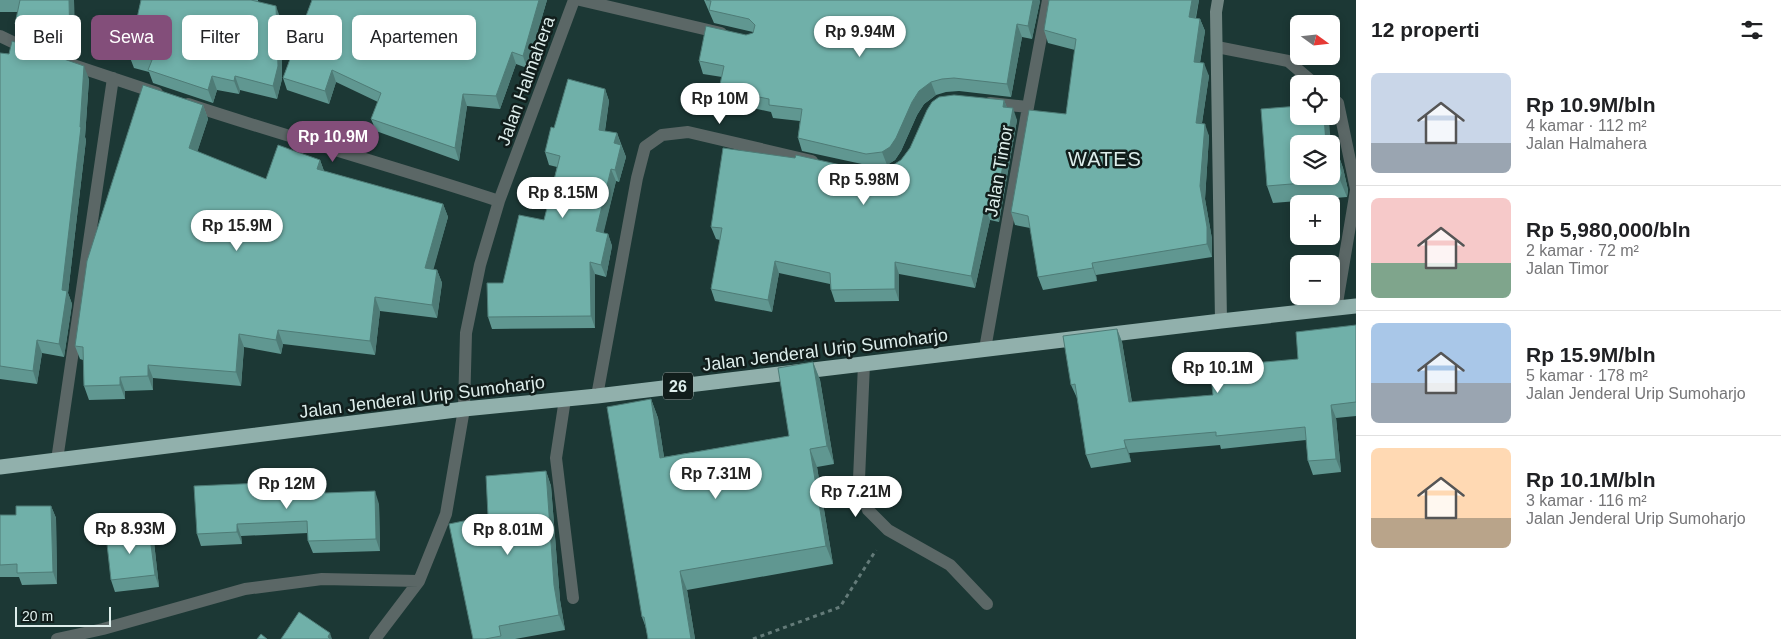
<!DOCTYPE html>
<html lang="id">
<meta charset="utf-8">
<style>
:root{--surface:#fff;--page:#f2f2f2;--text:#202124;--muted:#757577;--line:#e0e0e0;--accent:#834e7a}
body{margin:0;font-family:Helvetica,sans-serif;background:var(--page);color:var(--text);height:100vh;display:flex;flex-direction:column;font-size:19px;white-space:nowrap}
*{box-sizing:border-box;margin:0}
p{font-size:16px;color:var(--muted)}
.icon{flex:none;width:28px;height:28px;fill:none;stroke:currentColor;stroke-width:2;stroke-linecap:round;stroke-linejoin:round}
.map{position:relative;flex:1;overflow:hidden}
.side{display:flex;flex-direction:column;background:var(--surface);width:425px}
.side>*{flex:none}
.top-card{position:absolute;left:15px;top:15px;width:475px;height:45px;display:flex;gap:10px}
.needle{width:32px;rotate:105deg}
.buttons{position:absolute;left:1290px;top:15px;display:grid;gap:10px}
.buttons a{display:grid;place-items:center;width:50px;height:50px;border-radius:8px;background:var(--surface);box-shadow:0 2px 8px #0003;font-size:25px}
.scale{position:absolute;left:15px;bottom:12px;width:96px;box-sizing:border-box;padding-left:5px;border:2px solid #ddedeb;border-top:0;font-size:14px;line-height:18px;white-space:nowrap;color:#ddedeb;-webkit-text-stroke:4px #111d1b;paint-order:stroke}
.price{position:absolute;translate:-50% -42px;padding:0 11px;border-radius:18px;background:#fff;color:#222;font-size:16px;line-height:32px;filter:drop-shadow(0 1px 2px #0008)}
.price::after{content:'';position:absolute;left:50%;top:30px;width:15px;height:11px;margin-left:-8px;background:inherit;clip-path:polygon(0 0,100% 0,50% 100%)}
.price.current{background:var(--accent);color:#fff}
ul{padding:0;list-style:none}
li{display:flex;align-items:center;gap:15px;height:125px;padding:0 15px}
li+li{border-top:1px solid var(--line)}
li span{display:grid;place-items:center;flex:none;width:140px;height:100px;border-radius:8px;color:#555}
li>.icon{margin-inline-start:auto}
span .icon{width:60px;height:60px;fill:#fffc;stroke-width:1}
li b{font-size:21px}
h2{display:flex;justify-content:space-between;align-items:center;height:60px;padding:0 15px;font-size:21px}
.chip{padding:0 18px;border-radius:8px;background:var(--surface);box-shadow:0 2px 8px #0003;font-size:18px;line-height:45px}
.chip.current{background:var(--accent);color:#fff}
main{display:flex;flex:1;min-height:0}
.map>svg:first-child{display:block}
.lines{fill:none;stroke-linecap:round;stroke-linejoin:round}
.path{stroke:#647b79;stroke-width:3;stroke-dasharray:4 4;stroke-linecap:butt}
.lane{stroke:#5b6766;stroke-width:12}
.street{stroke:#5b6766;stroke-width:12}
.secondary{stroke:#718582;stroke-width:12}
.highway{stroke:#91b0ac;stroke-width:15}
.wall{fill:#609791}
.shaded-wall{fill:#4e7b76}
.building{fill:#70b0a9;stroke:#4e7b76}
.labels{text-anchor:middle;stroke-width:5;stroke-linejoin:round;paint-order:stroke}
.shield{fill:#111d1b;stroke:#a0afad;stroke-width:1}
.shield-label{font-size:16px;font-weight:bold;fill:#ddedeb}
.street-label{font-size:18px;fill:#ddedeb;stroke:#111d1b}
.quarter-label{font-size:20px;letter-spacing:1px;fill:#ddedeb;stroke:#111d1b}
</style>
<main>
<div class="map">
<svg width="1356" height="639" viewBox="0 0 1356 639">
<rect width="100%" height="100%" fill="#1c3835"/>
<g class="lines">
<path class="path" d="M 753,639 L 840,607 L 876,550"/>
<path class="lane" d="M 1217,47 L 1288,61 L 1315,84
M 1331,97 L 1338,103 L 1356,189
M 1336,309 L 1356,190
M 565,399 L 556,458 L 573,598"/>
<path class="street" d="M 580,0 L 721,33
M 0,36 L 27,49
M 70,64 L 157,93
M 990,103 L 1028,107
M 188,104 C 291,138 396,167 499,201 L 480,265 L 466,333 L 464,409 L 446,514 L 419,581 L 375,639
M 499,201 L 574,0
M 985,349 L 1028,107 L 1048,0
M 864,364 L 859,479 L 868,510 L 888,530 L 950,565 L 987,604
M 597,396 L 637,178 L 645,147 L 662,135 L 688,132 L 812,161
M 57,460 L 113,78
M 57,639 L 103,629 L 245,589 L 322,579 L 419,581"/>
<path class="secondary" d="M 1218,0 L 1216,12 L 1221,321"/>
<path class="highway" d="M 0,467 L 464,409 L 597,396 L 1221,321 L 1356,306"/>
</g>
<path class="wall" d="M 0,0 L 74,0 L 75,57 L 20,38 L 15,24 L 18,12 L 0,12 Z
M 135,0 L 258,0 L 258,2 L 281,20 L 282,79 L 277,99 L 240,90 L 239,94 L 217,90 L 213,103 L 153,83 L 149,72 L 134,68 L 129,55 L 141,0 Z
M 312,0 L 547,0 L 527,68 L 516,64 L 500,109 L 467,106 L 459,161 L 376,131 L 371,119 L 378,102 L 336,82 L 329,104 L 287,90 L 283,78 Z
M 704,0 L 1039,0 L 1040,1 L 1032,39 L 1022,37 L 1011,97 L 959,91 L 946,92 L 936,95 L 924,104 L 917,115 L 901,151 L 895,160 L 887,165 L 871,166 L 802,151 L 798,138 L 800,121 L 773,118 L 771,112 L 724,102 L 719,89 L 722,77 L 703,74 L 699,61 L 746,35 L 753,33 L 753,32 L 714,23 Z
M 1049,0 L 1199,0 L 1196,18 L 1200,19 L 1205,31 L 1200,63 L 1209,76 L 1202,123 L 1209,136 L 1205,199 L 1212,239 L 1212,257 L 1096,275 L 1097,281 L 1043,290 L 1038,277 L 1030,228 L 1015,225 L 1011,212 L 1066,114 L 1075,50 L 1048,43 L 1044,30 Z
M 0,53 L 9,54 L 89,79 L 85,137 L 86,140 L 68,293 L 72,304 L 64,357 L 42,353 L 37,384 L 0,379 Z
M 605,89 L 609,101 L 605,131 L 617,133 L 626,157 L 619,182 L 616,181 L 603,233 L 608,234 L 612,246 L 606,277 L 595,274 L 595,328 L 492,329 L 488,317 L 503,283 L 544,220 L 557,167 L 549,165 L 545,152 L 554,128 Z
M 1004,100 L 1007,108 L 1017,120 L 999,222 L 990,220 L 975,288 L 899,274 L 899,301 L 835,302 L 831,290 L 830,284 L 779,273 L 772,312 L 715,301 L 711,289 L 720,240 L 716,239 L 711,227 L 868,171 L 887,169 L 901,160 L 910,148 Z
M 203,105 L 208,119 L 197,152 L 266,179 L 320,160 L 324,171 L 443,204 L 448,217 L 433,269 L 437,270 L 442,283 L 437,318 L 380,311 L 375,355 L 283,344 L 281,354 L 244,347 L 241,386 L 153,378 L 153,390 L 125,391 L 125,399 L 89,400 L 84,386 L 83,360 L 80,359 L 75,346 Z
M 1299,116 L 1327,116 L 1329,121 L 1299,176 L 1337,151 L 1343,168 L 1348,190 L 1347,197 L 1273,203 L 1267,186 Z
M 1356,325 L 1356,416 L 1336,418 L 1341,472 L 1313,475 L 1308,461 L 1306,440 L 1221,449 L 1220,445 L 1129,453 L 1131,462 L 1091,468 L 1086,455 L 1077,398 L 1071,385 L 1117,329 L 1122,342 L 1132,402 L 1213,395 L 1298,359 Z
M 813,362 L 820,380 L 834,464 L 817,467 L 833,564 L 687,590 L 695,639 L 648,639 L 646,628 L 642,617 L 651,399 L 658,418 L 664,457 L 789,436 Z
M 546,471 L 551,486 L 560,600 L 565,630 L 515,639 L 473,639 L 488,516 Z
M 287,482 L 289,489 L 327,493 L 379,504 L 380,551 L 313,553 L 308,541 L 308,533 L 241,536 L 242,544 L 201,546 L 197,534 Z
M 51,506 L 56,518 L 57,584 L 22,585 L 19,577 L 0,577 L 0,515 L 16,515 Z
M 149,530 L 154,542 L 159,587 L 115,592 L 111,580 Z"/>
<path class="shaded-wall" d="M 69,0 L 74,0 L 75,57 L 70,44 Z
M 539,0 L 547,0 L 527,68 L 523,56 Z
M 1033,0 L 1039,0 L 1040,1 L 1032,39 L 1028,26 Z
M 1192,0 L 1199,0 L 1193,29 L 1189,17 Z
M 276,6 L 281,20 L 282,79 L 277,99 L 273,86 Z
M 1200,19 L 1205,31 L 1198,74 L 1194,62 Z
M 1017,24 L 1022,37 L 1011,97 L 1007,84 Z
M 512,52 L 516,64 L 500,109 L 496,96 Z
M 1204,63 L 1209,76 L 1200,136 L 1196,123 Z
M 84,66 L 89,79 L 85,137 L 86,140 L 68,293 L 72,304 L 64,357 L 59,344 L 62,290 L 80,127 Z
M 332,70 L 336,82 L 329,104 L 325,91 Z
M 212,76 L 217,90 L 213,103 L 208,90 Z
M 235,76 L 240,90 L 239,94 L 234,81 Z
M 931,82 L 936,95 L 924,104 L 917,115 L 901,151 L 895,160 L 887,165 L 882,152 L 919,91 Z
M 605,89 L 609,101 L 603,143 L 599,130 Z
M 463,94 L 467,106 L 459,161 L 455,148 Z
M 1004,100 L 1009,113 L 1003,107 Z
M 203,105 L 208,119 L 194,162 L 189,148 Z
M 1013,108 L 1017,120 L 999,222 L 995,210 Z
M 1324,116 L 1327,116 L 1329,121 L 1331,144 L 1326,144 Z
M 1205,124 L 1209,136 L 1205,199 L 1212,239 L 1212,257 L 1207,244 L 1200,186 Z
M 617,133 L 621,145 L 614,143 Z
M 621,145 L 626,157 L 619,182 L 615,170 Z
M 1337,151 L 1343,168 L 1348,190 L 1347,197 L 1340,180 Z
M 320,160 L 325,174 L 317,169 Z
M 611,169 L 616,181 L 601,244 L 596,231 Z
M 443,204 L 448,217 L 430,282 L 425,268 Z
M 985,208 L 990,220 L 975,288 L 971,276 Z
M 608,234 L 612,246 L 606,277 L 601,265 Z
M 775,261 L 779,273 L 772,312 L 768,300 Z
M 590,262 L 595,274 L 595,328 L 591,316 Z
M 895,262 L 899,274 L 899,301 L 895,289 Z
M 1092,263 L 1096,275 L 1097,281 L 1093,268 Z
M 437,270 L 442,283 L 437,318 L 432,305 Z
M 375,297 L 380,311 L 375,355 L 370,341 Z
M 1117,329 L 1122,342 L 1134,416 L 1129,402 Z
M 278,330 L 283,344 L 281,354 L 276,340 Z
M 239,334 L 244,347 L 241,386 L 236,372 Z
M 37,340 L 42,353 L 37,384 L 33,371 Z
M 813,362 L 820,380 L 834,464 L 827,446 Z
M 148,365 L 153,378 L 153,390 L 148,376 Z
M 120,377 L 125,391 L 125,399 L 120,385 Z
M 651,399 L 658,418 L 667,477 L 660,458 Z
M 1331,405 L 1336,418 L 1341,472 L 1336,459 Z
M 1124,440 L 1129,453 L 1131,462 L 1126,448 Z
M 810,449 L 817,467 L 833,564 L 826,546 Z
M 546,471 L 551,486 L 560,600 L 565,630 L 559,615 L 554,585 Z
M 375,491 L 379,504 L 380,551 L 376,539 Z
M 51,506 L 56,518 L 57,584 L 53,572 Z
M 237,524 L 241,536 L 242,544 L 237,532 Z
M 149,530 L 154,542 L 159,587 L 155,575 Z
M 680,571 L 687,590 L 695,639 L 691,639 Z
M 330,633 L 332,639 L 328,639 L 328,637 Z"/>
<path class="building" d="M 20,0 L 69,0 L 70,44 L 15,24 Z
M 141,0 L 251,0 L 276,6 L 278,66 L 273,86 L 235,76 L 234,81 L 212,76 L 208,90 L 148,70 L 152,60 L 129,55 Z
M 312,0 L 539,0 L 523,56 L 512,52 L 496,96 L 463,94 L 455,148 L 371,119 L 381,93 L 332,70 L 325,91 L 283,78 Z
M 706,0 L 1033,0 L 1028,26 L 1017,24 L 1007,84 L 954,78 L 942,79 L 931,82 L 919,91 L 912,102 L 896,138 L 890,147 L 882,152 L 866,154 L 798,138 L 802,109 L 769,105 L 769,99 L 719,89 L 724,66 L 699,61 L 706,26 L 746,35 L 753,33 L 755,25 L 749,19 L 709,10 L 711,1 Z
M 1049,0 L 1192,0 L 1189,17 L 1200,19 L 1194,62 L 1204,63 L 1196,123 L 1205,124 L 1200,186 L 1207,227 L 1207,244 L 1092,263 L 1093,268 L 1038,277 L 1028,216 L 1011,212 L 1029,110 L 1066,114 L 1076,39 L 1044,30 Z
M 12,41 L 84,66 L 80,127 L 81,127 L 62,290 L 67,291 L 59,344 L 37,340 L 33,371 L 0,366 L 0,53 L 9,54 Z
M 568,79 L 605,89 L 599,130 L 617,133 L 614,143 L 621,145 L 615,170 L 611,169 L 596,231 L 608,234 L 601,265 L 590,262 L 591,316 L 488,317 L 487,283 L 503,283 L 519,215 L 544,220 L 560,156 L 545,152 L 551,127 L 554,128 Z
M 143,85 L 203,105 L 189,148 L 266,179 L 278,145 L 320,160 L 317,169 L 443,204 L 425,268 L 437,270 L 432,305 L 375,297 L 370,341 L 278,330 L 276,340 L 239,334 L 236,372 L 148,365 L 148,376 L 120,377 L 120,385 L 84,386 L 83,347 L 75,346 L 87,261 Z
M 954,95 L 1004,100 L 1003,107 L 1013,108 L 995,210 L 985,208 L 971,276 L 895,262 L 895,289 L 831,290 L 830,273 L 775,261 L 768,300 L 711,289 L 722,228 L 711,227 L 723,148 L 795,158 L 796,155 L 868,171 L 887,169 L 901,160 L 910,148 L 927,110 L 932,102 L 939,97 Z
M 1299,106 L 1299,116 L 1324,116 L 1326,144 L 1299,144 L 1299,176 L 1331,176 L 1331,152 L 1337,151 L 1342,173 L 1340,180 L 1267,186 L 1261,109 Z
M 1356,325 L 1356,402 L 1331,405 L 1336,459 L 1308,461 L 1305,427 L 1216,436 L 1216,432 L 1124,440 L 1126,448 L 1086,455 L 1075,384 L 1071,385 L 1063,336 L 1117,329 L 1129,402 L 1213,395 L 1210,367 L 1298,359 L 1296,332 Z
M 813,362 L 827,446 L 810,449 L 826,546 L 680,571 L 691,639 L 648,639 L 644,617 L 642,617 L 607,407 L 651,399 L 660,458 L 789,436 L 778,368 Z
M 546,471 L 554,585 L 559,615 L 499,626 L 501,636 L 485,639 L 473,639 L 449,524 L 488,516 L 486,476 Z
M 287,482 L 287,489 L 325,486 L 325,493 L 375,491 L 376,539 L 308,541 L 307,521 L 237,524 L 237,532 L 197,534 L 194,486 Z
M 16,506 L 51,506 L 53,572 L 17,573 L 17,564 L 0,565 L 0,515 L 16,515 Z
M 149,530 L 155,575 L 111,580 L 106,535 Z
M 299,612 L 330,633 L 328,637 L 330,639 L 281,639 Z
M 261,634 L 267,639 L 257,639 Z"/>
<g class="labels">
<rect class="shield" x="663" y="372.5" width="30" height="27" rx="4"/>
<g class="shield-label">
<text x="678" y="392">26</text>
</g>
<g class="street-label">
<text transform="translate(526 81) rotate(-70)" y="6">Jalan Halmahera</text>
<text transform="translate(999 171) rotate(-80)" y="6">Jalan Timor</text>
<text transform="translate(825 350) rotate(-7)" y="6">Jalan Jenderal Urip Sumoharjo</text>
<text transform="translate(422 397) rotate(-7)" y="6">Jalan Jenderal Urip Sumoharjo</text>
</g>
<g class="quarter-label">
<text x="1105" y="166">WATES</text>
</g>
</g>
</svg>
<div class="buttons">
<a><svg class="needle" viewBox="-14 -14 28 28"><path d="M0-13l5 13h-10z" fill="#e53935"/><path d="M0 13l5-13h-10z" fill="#757577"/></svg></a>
<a><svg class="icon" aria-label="locate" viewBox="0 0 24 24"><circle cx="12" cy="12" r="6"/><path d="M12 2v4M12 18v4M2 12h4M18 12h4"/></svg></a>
<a><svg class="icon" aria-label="layers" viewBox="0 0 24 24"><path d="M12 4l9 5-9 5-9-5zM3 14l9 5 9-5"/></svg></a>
<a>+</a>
<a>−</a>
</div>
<div class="scale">20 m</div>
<b class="price" style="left:860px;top:58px">Rp 9.94M</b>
<b class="price" style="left:720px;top:125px">Rp 10M</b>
<b class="price current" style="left:333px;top:163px">Rp 10.9M</b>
<b class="price" style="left:864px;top:206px">Rp 5.98M</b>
<b class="price" style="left:563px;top:219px">Rp 8.15M</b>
<b class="price" style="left:237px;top:252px">Rp 15.9M</b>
<b class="price" style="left:1218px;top:394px">Rp 10.1M</b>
<b class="price" style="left:716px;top:500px">Rp 7.31M</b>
<b class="price" style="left:287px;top:510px">Rp 12M</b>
<b class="price" style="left:856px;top:518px">Rp 7.21M</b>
<b class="price" style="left:130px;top:555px">Rp 8.93M</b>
<b class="price" style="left:508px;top:556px">Rp 8.01M</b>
<div class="top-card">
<a class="chip">Beli</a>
<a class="chip current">Sewa</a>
<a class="chip">Filter</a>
<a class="chip">Baru</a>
<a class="chip">Apartemen</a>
</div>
</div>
<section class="side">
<h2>12 properti<svg class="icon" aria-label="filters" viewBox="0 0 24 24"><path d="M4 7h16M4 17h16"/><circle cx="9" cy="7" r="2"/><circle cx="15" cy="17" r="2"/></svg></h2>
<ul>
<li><span style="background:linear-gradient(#c9d6e8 70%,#9aa5b1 0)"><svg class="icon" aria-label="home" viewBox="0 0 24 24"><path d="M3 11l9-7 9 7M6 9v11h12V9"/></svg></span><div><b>Rp 10.9M/bln</b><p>4 kamar · 112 m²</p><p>Jalan Halmahera</p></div></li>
<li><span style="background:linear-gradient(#f6c9c9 65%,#7fa58c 0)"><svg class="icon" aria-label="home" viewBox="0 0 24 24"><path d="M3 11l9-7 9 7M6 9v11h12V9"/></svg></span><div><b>Rp 5,980,000/bln</b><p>2 kamar · 72 m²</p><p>Jalan Timor</p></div></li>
<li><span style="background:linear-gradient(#a9c7e8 60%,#9aa5b1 0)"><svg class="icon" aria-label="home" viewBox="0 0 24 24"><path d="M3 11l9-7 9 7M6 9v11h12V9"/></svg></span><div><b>Rp 15.9M/bln</b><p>5 kamar · 178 m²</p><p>Jalan Jenderal Urip Sumoharjo</p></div></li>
<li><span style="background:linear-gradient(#ffd9b3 70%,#b9a48a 0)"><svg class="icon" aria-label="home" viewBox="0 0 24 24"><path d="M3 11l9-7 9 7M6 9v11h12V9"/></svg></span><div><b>Rp 10.1M/bln</b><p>3 kamar · 116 m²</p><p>Jalan Jenderal Urip Sumoharjo</p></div></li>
</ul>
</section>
</main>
